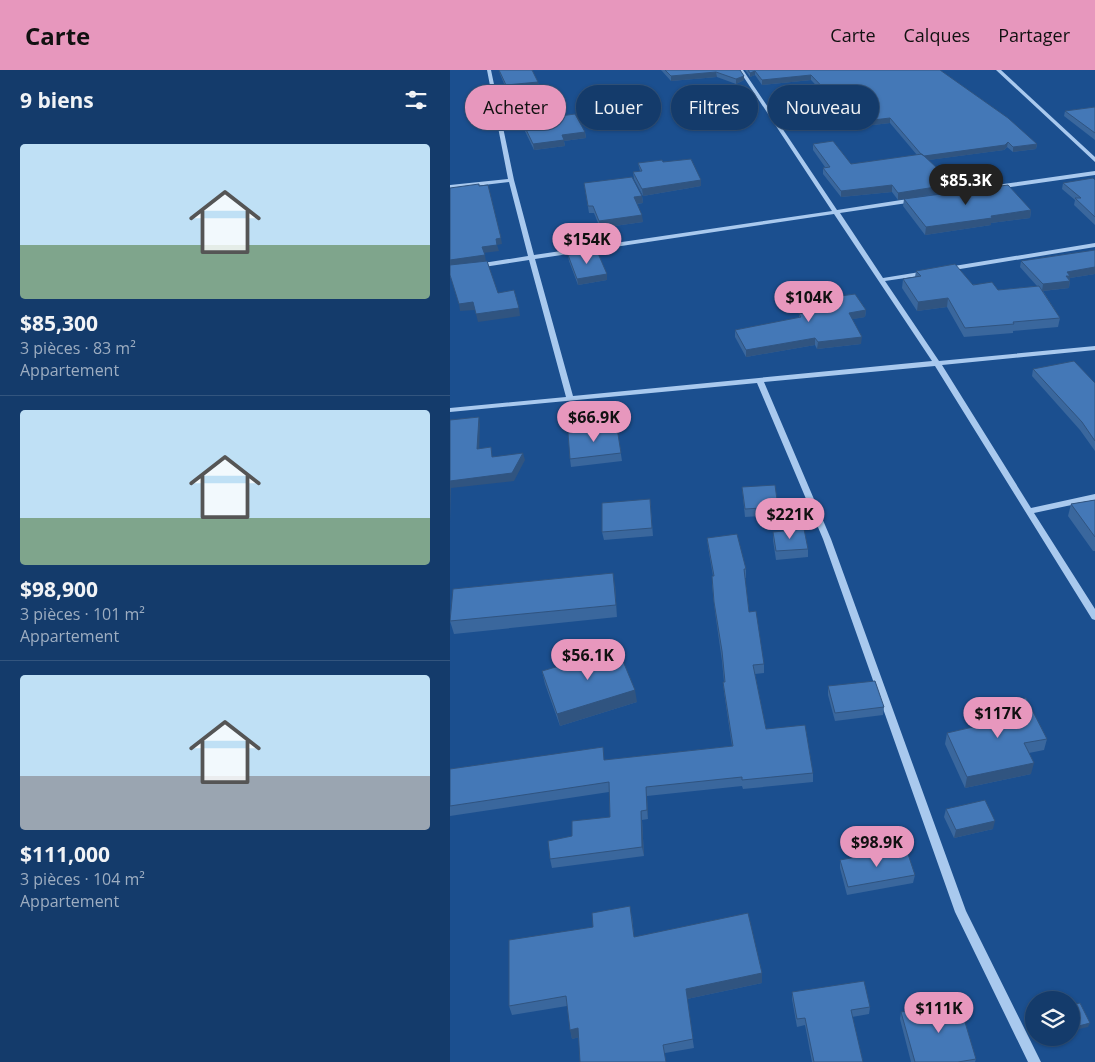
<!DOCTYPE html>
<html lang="fr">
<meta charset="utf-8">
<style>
:root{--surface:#143b6b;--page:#214673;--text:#f1f3f6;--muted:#9dadc1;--line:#33557e;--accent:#e797bd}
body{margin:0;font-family:"Open Sans",sans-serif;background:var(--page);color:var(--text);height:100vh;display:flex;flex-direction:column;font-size:19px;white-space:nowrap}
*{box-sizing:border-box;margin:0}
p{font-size:16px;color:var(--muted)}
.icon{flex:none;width:28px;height:28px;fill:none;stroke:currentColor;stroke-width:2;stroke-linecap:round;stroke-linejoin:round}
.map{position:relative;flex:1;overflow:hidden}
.sheet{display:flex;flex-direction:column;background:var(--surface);width:450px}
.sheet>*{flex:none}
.banner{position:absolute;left:15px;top:15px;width:475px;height:45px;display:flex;gap:10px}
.controls{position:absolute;left:575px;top:921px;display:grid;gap:10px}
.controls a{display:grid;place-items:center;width:55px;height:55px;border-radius:50%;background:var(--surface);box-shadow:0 1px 4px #0004,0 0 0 1px var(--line);font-size:25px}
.price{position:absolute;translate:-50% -42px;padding:0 11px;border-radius:18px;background:var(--accent);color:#111;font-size:16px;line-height:32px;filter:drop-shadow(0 1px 2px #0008)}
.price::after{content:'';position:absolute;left:50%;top:30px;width:15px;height:11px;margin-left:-8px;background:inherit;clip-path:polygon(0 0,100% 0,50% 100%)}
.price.current{background:#222;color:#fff}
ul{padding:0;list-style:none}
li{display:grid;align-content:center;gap:10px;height:265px;padding:0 20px}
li+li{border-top:1px solid var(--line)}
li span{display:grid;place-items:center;height:155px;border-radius:5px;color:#555}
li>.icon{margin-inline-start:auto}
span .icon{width:90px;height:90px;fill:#fffc;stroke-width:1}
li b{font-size:21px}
h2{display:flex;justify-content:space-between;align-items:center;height:60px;padding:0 20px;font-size:21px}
.pill{padding:0 18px;border-radius:22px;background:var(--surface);box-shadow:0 1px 4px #0004,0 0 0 1px var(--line);font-size:18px;line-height:45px}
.pill.current{background:var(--accent);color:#111}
header{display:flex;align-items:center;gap:30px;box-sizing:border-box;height:70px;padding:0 25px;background:var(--accent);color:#111}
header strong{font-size:24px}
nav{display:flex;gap:28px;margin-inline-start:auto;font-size:18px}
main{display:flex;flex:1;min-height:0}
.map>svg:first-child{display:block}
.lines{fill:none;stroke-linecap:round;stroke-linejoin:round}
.minor{fill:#a9c9ee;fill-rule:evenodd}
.wall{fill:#3a679d}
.shaded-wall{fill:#305480}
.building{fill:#4478b7;stroke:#305480}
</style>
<header>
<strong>Carte</strong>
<nav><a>Carte</a><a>Calques</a><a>Partager</a></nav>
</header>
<main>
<section class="sheet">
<h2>9 biens<svg class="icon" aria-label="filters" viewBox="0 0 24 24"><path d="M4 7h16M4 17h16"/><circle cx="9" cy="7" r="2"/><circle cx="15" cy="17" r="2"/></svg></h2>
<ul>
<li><span style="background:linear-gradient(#bfe0f5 65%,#7fa58c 0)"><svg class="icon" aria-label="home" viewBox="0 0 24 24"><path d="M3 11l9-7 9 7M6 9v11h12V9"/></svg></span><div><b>$85,300</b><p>3 pièces · 83 m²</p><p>Appartement</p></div></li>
<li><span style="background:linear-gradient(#bfe0f5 70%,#7fa58c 0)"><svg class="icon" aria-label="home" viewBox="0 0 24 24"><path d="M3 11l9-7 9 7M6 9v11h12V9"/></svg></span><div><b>$98,900</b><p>3 pièces · 101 m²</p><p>Appartement</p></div></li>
<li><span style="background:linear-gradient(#bfe0f5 65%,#9aa5b1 0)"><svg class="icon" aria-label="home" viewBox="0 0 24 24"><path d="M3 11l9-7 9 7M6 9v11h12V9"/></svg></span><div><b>$111,000</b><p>3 pièces · 104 m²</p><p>Appartement</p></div></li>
</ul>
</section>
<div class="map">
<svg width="645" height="992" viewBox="0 0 645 992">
<rect width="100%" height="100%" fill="#1b4f8f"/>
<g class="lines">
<path class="minor" d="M 37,0 L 41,0 L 64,110 L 84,185 L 382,141 L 289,0 L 293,0 L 387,140 L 464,128 L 467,130 L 464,132 L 390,143 L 433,208 L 476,201 L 479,203 L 476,205 L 435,211 L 489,291 L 645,276 L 645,280 L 492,295 L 581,438 L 645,424 L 645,430 L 584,443 L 645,539 L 645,550 L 642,549 L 485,296 L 314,312 L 381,469 L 516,841 L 591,992 L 578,992 L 505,842 L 373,469 L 307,313 L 0,342 L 0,338 L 116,327 L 79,190 L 27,198 L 24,196 L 27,194 L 78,186 L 59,112 L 0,119 L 0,115 L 58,109 ZM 384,144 L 482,291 L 123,326 L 85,189 Z
M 546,0 L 551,0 L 645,87 L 645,92 Z
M 645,101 L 645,105 L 546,119 L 543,117 L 546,115 Z
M 645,173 L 645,177 L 498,201 L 495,199 L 498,197 Z"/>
</g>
<path class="wall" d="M 49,0 L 82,0 L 88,12 L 89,17 L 57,21 L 50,4 Z
M 211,0 L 290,0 L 294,10 L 286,14 L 267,7 L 221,11 Z
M 295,0 L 490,0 L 587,74 L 586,79 L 563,82 L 557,77 L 554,80 L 478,90 L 504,114 L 503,121 L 448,130 L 442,122 L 391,127 L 373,104 L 373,98 L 375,97 L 363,80 L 363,74 L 401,94 L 467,85 L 440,53 L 406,57 L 361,10 L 312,15 L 305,5 L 300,7 Z
M 645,37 L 645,70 L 614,46 L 615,41 Z
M 72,51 L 135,62 L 136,68 L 114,71 L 115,76 L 84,80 L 73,57 Z
M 213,92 L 251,116 L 193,126 L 184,109 L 183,102 L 190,101 L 188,93 Z
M 645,110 L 645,155 L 624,135 L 625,130 L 612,119 L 613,113 Z
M 134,113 L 192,126 L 193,133 L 187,134 L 193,152 L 150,158 L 144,143 L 139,143 Z
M 454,129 L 581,140 L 580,148 L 541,153 L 541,155 L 475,165 L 453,136 Z
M 645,180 L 645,204 L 620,208 L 619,218 L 593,221 L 610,248 L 608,257 L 563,261 L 563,263 L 514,267 L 497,237 L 467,241 L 452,218 L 453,209 L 465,207 L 466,201 L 548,220 L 587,216 L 570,197 L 571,191 Z
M 118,185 L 157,204 L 157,210 L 128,215 L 119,191 Z
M 383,227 L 416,240 L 415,247 L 402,249 L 411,274 L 367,279 L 365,275 L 296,287 L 285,267 L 285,260 L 349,248 L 349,244 L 344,236 L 344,229 Z
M 583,299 L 645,313 L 645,381 L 630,360 L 582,306 Z
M 167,358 L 172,391 L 121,397 L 120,389 Z
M 292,417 L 328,437 L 328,445 L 295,447 Z
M 200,429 L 203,466 L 154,470 L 152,462 Z
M 645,430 L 645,481 L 643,481 L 618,446 L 621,434 Z
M 323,462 L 358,479 L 358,487 L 326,490 L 323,470 Z
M 257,468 L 296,499 L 296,508 L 295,508 L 299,542 L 314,594 L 314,603 L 305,604 L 316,659 L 363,703 L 363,712 L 293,719 L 292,716 L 197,726 L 198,749 L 192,750 L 194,786 L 102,798 L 100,789 L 122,766 L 160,747 L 159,722 L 0,746 L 0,699 L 155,690 L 282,676 L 274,622 L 273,612 L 274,612 L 272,591 L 265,542 L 262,515 L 262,506 L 263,506 L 258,477 Z
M 165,515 L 167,547 L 4,564 L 0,551 Z
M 92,601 L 187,632 L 110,656 L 95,614 Z
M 378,616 L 434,637 L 433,645 L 385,651 L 378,625 Z
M 528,637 L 597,669 L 594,680 L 579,683 L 581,704 L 515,718 L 495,674 L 497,663 L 529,656 L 526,648 Z
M 496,739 L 543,759 L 504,768 L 494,747 Z
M 390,790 L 465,805 L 463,813 L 397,825 L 390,798 Z
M 182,846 L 184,867 L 312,903 L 312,913 L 237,929 L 244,978 L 215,983 L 129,967 L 122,969 L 117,936 L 62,945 L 59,936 L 143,857 Z
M 342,922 L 420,937 L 419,944 L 402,947 L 413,992 L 362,992 L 355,955 L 347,957 L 342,929 Z
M 451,942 L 526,989 L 525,992 L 461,992 L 450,949 Z"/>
<path class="shaded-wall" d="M 305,1 L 305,5 L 300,7 L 300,3 Z
M 266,2 L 267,7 L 221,11 L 221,6 Z
M 361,5 L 361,10 L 312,15 L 312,10 Z
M 294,6 L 294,10 L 286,14 L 286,9 Z
M 88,12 L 89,17 L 57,21 L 56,15 Z
M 440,48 L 440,53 L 406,57 L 406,52 Z
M 135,62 L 136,68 L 114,71 L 115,76 L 84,80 L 83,74 L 112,65 Z
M 558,72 L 557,77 L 554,80 L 472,91 L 472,86 Z
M 587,74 L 586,79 L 563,82 L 563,77 Z
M 251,110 L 251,116 L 193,126 L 192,119 Z
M 504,114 L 503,121 L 448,130 L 448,123 Z
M 442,115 L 442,122 L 391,127 L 391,121 Z
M 192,126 L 193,133 L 184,134 L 184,127 Z
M 581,140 L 580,148 L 541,153 L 541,155 L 475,165 L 476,157 L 541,146 Z
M 192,145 L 193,152 L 150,158 L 149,151 Z
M 51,168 L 52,174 L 47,175 L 46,169 Z
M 47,175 L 49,181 L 33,183 L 32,177 Z
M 35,185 L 36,192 L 0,196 L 0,190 Z
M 645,197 L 645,204 L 620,208 L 619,218 L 592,221 L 593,214 L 617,202 Z
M 157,204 L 157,210 L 128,215 L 127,209 Z
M 498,228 L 497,237 L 467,241 L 468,232 Z
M 23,232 L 25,240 L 10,241 L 9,234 Z
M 69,238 L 70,246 L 28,252 L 26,244 Z
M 416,240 L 415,247 L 398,250 L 399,243 Z
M 412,267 L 411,274 L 367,279 L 368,272 Z
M 365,268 L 365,275 L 296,287 L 296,280 Z
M 29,347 L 30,354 L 29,386 L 27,379 Z
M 73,383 L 75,390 L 64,411 L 1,418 L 0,453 L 0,411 Z
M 163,503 L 165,515 L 167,547 L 166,535 Z
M 185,620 L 187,632 L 110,656 L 107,644 Z
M 584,693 L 581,704 L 515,718 L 517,707 Z
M 196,717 L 197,726 L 198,749 L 197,740 Z
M 191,741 L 192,750 L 194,786 L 192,777 Z
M 545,751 L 543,759 L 504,768 L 506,760 Z
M 312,903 L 312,913 L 237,929 L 236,919 Z
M 640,953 L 638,957 L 621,961 L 621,958 Z
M 128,958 L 130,967 L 122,969 L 120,960 Z"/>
<path class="building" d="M 49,0 L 82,0 L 88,12 L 56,15 Z
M 215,0 L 290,0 L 294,6 L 286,9 L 266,2 L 221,6 Z
M 298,0 L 490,0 L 558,48 L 587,74 L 563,77 L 558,72 L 555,75 L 474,86 L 471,84 L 440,48 L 406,52 L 361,5 L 312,10 L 305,1 L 300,3 Z
M 645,37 L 645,63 L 615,41 Z
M 125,44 L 135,62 L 112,65 L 114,70 L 83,74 L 72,51 Z
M 383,71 L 401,94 L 472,84 L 504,114 L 448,123 L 442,115 L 391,121 L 373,98 L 380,97 L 363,74 Z
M 241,89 L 251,110 L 192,119 L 183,102 L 192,101 L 188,93 L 212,90 L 213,92 Z
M 182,107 L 192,126 L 184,127 L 192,145 L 149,151 L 143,136 L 138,136 L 134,113 Z
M 643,108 L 645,110 L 645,147 L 625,128 L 631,128 L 613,113 Z
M 29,114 L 29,116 L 38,115 L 51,168 L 46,169 L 47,175 L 32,177 L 35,185 L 0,190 L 0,118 Z
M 558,115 L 581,140 L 541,146 L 542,148 L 476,157 L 454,129 Z
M 645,180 L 645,197 L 617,202 L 620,206 L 616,206 L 620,211 L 593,214 L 571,191 Z
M 147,181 L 157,204 L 127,209 L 118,185 Z
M 37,191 L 48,223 L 64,220 L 69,238 L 26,244 L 23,232 L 9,234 L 0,205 L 0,195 Z
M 505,194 L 523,215 L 542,212 L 548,220 L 589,216 L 610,248 L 563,252 L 564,254 L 515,258 L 498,228 L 468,232 L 453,209 L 471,206 L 466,201 Z
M 380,222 L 383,227 L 405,224 L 416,240 L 399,243 L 412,267 L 368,272 L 365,268 L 296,280 L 285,260 L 351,247 L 349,244 L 354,243 L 344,229 Z
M 624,291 L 645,313 L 645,371 L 632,352 L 583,299 Z
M 29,347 L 27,379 L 41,377 L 42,387 L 73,383 L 62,403 L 0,411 L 0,350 Z
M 167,358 L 171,383 L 120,389 L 118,363 Z
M 325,415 L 328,437 L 295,439 L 292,417 Z
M 200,429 L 202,458 L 152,462 L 152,433 Z
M 645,430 L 645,467 L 621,434 Z
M 354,459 L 358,479 L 326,481 L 323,462 Z
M 287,464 L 296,499 L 294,499 L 299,542 L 306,541 L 314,594 L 303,595 L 316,659 L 355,655 L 363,703 L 292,710 L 292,707 L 196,717 L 197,740 L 191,741 L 192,777 L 100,789 L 98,771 L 122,766 L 122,751 L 160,747 L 159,712 L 0,736 L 0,699 L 153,677 L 154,690 L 283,676 L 273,612 L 275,612 L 272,581 L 264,532 L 262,506 L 264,506 L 257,468 Z
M 163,503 L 166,535 L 0,551 L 3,519 Z
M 168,579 L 185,620 L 107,644 L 92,601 Z
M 425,611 L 434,637 L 385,643 L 378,616 Z
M 576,628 L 597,669 L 574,673 L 584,693 L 517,707 L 497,663 L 536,654 L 528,637 Z
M 535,730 L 545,751 L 506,760 L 496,739 Z
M 456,778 L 465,805 L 398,817 L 390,790 Z
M 180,836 L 184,867 L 298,843 L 312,903 L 236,919 L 243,969 L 213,975 L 216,992 L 130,992 L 128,958 L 120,960 L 116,926 L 59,936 L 59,870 L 143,857 L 142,843 Z
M 414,911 L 420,937 L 401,940 L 413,992 L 364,992 L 355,948 L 347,949 L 342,922 Z
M 509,932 L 526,989 L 508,992 L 465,992 L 451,942 Z
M 630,933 L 640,953 L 621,958 L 621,935 Z"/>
</svg>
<div class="controls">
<a><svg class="icon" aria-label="layers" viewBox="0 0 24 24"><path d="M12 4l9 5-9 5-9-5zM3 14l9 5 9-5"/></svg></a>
</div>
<b class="price current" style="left:516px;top:136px">$85.3K</b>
<b class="price" style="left:137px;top:195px">$154K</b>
<b class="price" style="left:359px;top:253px">$104K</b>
<b class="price" style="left:144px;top:373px">$66.9K</b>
<b class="price" style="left:340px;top:470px">$221K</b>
<b class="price" style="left:138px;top:611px">$56.1K</b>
<b class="price" style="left:548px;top:669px">$117K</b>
<b class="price" style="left:427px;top:798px">$98.9K</b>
<b class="price" style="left:489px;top:964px">$111K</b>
<div class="banner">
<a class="pill current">Acheter</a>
<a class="pill">Louer</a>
<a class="pill">Filtres</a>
<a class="pill">Nouveau</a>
</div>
</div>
</main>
